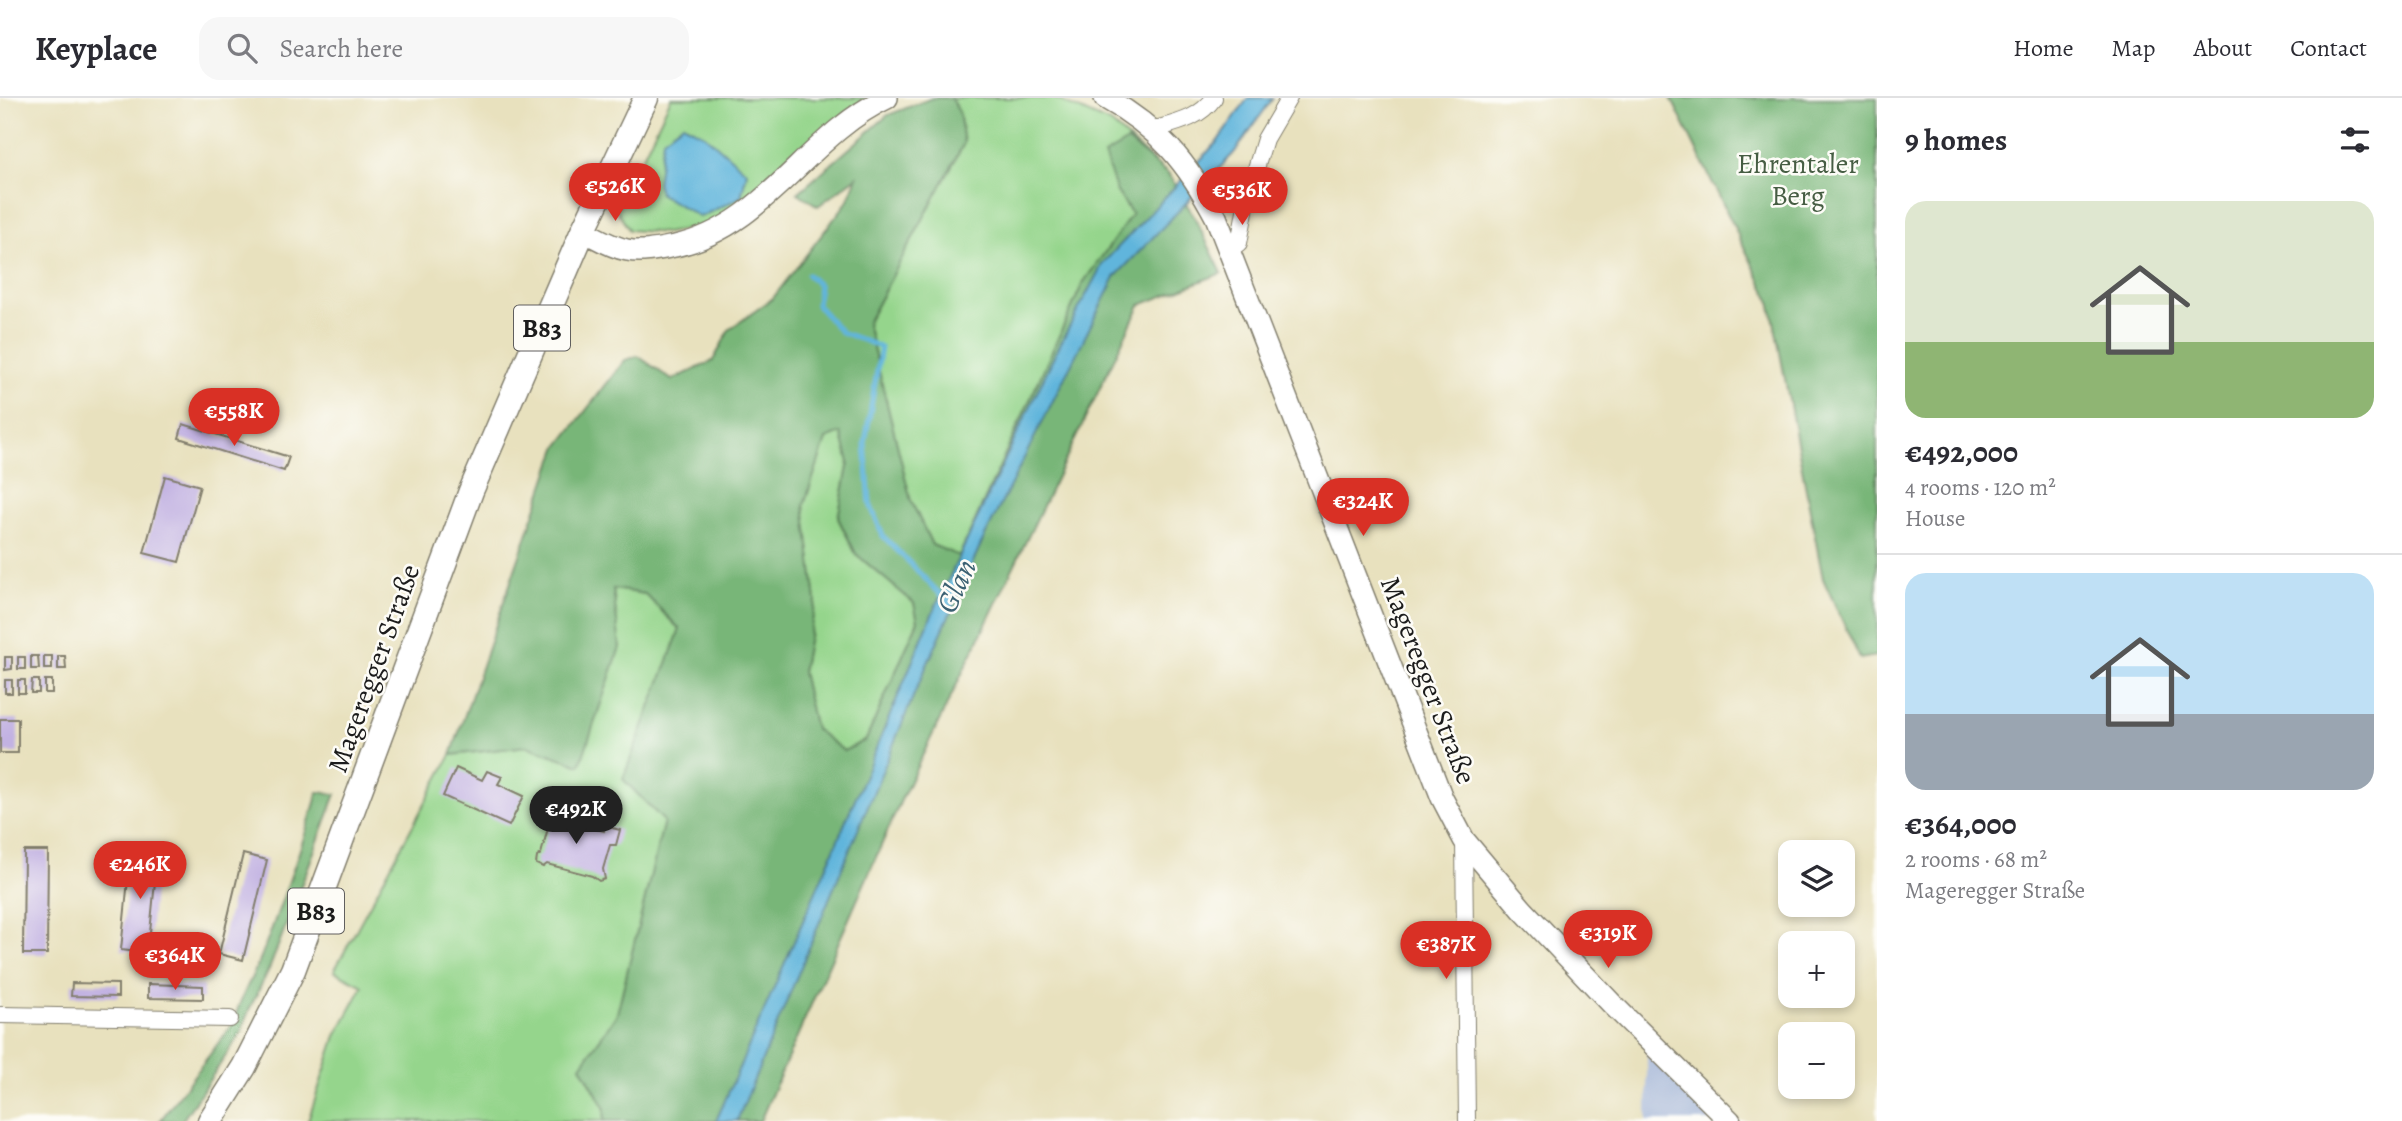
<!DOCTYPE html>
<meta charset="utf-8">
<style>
:root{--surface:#fff;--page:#f7f7f7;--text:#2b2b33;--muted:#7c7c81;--line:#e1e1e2;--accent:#d93025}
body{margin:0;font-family:Alegreya,serif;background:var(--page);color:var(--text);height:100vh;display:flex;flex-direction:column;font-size:26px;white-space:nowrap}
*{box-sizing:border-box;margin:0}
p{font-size:23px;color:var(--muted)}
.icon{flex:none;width:38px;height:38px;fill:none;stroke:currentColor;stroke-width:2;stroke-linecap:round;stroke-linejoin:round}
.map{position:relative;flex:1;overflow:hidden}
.panel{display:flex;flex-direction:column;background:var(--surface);width:525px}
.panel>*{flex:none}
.fabs{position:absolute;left:1778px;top:742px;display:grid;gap:14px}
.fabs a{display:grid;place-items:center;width:77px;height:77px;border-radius:14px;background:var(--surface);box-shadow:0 4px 10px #0003;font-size:35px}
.price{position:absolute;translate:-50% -60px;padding:0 16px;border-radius:24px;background:var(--accent);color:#fff;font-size:23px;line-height:46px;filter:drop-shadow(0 2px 4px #0008)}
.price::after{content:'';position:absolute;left:50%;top:42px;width:21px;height:16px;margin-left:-10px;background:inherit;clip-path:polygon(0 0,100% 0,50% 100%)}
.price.on{background:#222;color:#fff}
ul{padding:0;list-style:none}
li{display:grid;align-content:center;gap:14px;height:371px;padding:0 28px}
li+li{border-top:2px solid var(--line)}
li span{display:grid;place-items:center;height:217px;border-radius:21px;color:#555}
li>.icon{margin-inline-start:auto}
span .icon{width:126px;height:126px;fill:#fffc;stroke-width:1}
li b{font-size:30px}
h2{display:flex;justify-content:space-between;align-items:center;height:84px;padding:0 28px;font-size:30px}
header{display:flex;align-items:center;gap:42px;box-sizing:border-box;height:98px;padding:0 35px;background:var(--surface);border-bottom:2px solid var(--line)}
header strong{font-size:33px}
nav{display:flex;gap:38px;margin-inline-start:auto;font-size:24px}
.search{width:490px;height:63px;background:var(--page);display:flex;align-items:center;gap:18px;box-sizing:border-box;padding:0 24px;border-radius:21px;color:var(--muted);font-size:26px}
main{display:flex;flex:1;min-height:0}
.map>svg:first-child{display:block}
.industrial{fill:#b7c5de}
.green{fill:#95d58c;stroke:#587854;stroke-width:2}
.forest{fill:#78b678;stroke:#4a694a;stroke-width:2;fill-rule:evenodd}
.water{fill:#60b5dc;stroke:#3e687c;stroke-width:2}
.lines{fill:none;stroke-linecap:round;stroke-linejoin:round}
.stream{stroke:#60b5dc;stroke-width:5}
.building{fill:#c2b2e2}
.street-casing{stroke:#827e6d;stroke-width:18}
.secondary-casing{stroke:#827e6d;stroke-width:24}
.primary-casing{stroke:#827e6d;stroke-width:27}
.street{stroke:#fff;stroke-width:16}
.secondary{stroke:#fff;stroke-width:21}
.primary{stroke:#fff;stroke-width:24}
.labels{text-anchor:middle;stroke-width:5;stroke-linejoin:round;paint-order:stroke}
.shield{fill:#fdfcf7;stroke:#605f5e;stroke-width:2}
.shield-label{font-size:26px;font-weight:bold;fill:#1c1c1c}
.park-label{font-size:28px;fill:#465d43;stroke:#fdfcf7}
.street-label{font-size:28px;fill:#1c1c1c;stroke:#fdfcf7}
.water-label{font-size:30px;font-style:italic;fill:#3b6172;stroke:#fdfcf7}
</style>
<header>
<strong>Keyplace</strong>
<div class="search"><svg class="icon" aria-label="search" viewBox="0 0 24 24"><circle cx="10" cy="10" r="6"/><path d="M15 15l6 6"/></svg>Search here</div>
<nav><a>Home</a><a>Map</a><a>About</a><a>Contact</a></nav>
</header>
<main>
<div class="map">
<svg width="1877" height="1023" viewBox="0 0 1877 1023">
<rect width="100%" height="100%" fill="#fdfcf7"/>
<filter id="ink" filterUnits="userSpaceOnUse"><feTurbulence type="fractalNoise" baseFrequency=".0143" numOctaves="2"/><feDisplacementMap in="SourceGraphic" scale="14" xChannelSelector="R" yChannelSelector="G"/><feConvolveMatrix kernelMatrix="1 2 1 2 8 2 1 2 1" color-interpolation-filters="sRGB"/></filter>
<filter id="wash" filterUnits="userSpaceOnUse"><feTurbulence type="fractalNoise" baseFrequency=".00686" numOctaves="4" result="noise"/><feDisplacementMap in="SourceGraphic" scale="28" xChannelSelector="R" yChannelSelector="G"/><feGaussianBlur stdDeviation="1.57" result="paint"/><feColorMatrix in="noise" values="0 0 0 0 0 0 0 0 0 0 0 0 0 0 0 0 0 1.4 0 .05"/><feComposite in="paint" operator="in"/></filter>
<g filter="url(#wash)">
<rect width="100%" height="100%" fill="#e8e1be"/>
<path class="industrial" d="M 1647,954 L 1717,1023 L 1647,1023 Z"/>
<path class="green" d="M 671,0 L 866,0 L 721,124 L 667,135 L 629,132 L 617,112 Z
M 958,0 L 1054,0 L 1112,26 L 1169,77 L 1128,43 L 1117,94 L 1133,116 L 1083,185 L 959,459 L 932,447 L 911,403 L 867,225 L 964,45 L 959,14 L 951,1 Z
M 841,335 L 849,364 L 838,420 L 856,456 L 914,505 L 918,523 L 866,642 L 844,653 L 815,631 L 802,574 L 816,503 L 804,407 L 826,341 Z
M 613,491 L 645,496 L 680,532 L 623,681 L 664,723 L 617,916 L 581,968 L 605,1011 L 604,1023 L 308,1023 L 336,938 L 363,888 L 334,873 L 451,657 L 527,648 L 580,667 L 620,549 Z"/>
<path class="forest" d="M 932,0 L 951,0 L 959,14 L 964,45 L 867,225 L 911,403 L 932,447 L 959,458 L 1083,185 L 1132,116 L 1117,94 L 1104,57 L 1128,43 L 1169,77 L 1195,120 L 1222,175 L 1140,207 L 902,700 L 760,1023 L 604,1023 L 605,1011 L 581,968 L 617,916 L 664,723 L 623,681 L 680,531 L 645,496 L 613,491 L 620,549 L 580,667 L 527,648 L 451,657 L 557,350 L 625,262 L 638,258 L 672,282 L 713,263 L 729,232 L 773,200 L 847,104 L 857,79 L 818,108 L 798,95 L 888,17 ZM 841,335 L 849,364 L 838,420 L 856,456 L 914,505 L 918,523 L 866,642 L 844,653 L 815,631 L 802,574 L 816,503 L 804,407 L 826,341 Z
M 1671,0 L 1877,0 L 1877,558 L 1860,561 L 1823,481 L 1770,202 Z
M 318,694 L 336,696 L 270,869 L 249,912 L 241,935 L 182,1023 L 160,1023 L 234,924 C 239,900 252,881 261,859 C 282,804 302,750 318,694 Z"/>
<path class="water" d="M 1248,0 L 1273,0 L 1234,55 L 1115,179 L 981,446 L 916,592 L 737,1023 L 716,1023 L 832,756 L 933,514 L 1056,254 L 1103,165 L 1217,44 Z
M 683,26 L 705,37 L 747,74 L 741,99 L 700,119 L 660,96 L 657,85 L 663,41 Z"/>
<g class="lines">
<path class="stream" d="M 808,177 L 819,187 L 817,207 L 841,234 L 881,249 L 865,345 L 870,406 L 883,438 L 945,501"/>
</g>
<g id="blocks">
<path class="building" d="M 183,326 L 289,359 L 284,373 L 179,340 Z
M 165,378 L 200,388 L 179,464 L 144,455 Z
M 31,558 L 38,558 L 39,571 L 31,571 Z
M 44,558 L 52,558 L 52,571 L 44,571 Z
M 58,558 L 65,558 L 66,571 L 58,571 Z
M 5,559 L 12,559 L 12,571 L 5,572 Z
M 18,559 L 25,559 L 25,571 L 18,571 Z
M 5,582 L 12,582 L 12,595 L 5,595 Z
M 18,582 L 25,582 L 25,595 L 18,595 Z
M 32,582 L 39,582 L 39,595 L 31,595 Z
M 45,582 L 52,582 L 52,595 L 45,595 Z
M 0,621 L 18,621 L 18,655 L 0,655 Z
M 456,670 L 482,682 L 487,673 L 502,679 L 498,686 L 524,698 L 509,728 L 443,698 Z
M 545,712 L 562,717 L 560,722 L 604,733 L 605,728 L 620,732 L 616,747 L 610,747 L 603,771 L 605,781 L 599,783 L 592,778 L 547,766 L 543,769 L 536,766 L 537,759 L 541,756 L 548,730 L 541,727 Z
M 131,751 L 158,753 L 148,855 L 121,852 Z
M 24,753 L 48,753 L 47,856 L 23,856 Z
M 243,756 L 267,762 L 243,862 L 219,856 Z
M 72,885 L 118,886 L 118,899 L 71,898 Z
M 148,886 L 203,888 L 203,901 L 148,900 Z"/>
</g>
</g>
<g filter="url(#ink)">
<use href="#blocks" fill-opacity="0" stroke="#827e6d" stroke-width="2"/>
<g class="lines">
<g class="street-casing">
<path id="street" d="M 1152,32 C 1176,25 1199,21 1214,0
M 1228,153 L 1239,145 L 1248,97 L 1265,41 L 1289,0
M 1464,742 L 1467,1023
M 0,917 L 230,921"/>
</g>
<g class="secondary-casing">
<path id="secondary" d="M 1105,0 C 1158,29 1188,65 1216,119 L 1442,700 L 1464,742 L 1522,811 L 1612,906 L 1730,1023
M 583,133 C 597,140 611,149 627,152 C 643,155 659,151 675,148 C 767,128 806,38 887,0"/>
</g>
<g class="primary-casing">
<path id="primary" d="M 210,1023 L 244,969 L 293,872 L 471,393 L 583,133 L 646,0"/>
</g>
<use href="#street" class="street"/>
<use href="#secondary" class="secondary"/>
<use href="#primary" class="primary"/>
</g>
</g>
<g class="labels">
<g class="shield">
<rect x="514" y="207.5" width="56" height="45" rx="5"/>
<rect x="288" y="790.5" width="56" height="45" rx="5"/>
</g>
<g class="shield-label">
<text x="542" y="239">B83</text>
<text x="316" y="822">B83</text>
</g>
<g class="park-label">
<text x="1798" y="75">Ehrentaler<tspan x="1798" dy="32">Berg</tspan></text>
</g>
<g class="street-label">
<text transform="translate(373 570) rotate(-70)" y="10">Mageregger Straße</text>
<text transform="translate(1429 582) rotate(69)" y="10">Mageregger Straße</text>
</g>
<g class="water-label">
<text transform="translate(956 488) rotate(-65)" y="10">Glan</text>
</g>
</g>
</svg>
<div class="fabs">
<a><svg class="icon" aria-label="layers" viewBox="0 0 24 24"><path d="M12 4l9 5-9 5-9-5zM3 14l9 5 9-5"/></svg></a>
<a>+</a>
<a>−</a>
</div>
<b class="price" style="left:615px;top:125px">€526K</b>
<b class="price" style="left:1242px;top:129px">€536K</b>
<b class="price" style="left:234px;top:350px">€558K</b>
<b class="price" style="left:1363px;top:440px">€324K</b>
<b class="price on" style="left:576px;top:748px">€492K</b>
<b class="price" style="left:140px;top:803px">€246K</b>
<b class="price" style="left:1608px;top:872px">€319K</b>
<b class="price" style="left:1446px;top:883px">€387K</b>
<b class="price" style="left:175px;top:894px">€364K</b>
</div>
<section class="panel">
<h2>9 homes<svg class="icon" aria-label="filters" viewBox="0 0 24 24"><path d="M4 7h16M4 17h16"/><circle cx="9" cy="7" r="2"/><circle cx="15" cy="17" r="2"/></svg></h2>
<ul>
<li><span style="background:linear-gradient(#dfe7d0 65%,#8fb573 0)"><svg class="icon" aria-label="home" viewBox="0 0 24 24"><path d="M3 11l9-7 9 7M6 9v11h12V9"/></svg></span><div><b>€492,000</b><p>4 rooms · 120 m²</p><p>House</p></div></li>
<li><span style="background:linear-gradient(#bfe0f5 65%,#9aa5b1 0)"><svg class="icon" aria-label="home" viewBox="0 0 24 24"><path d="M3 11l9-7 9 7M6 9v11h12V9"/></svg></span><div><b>€364,000</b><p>2 rooms · 68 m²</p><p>Mageregger Straße</p></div></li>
</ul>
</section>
</main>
